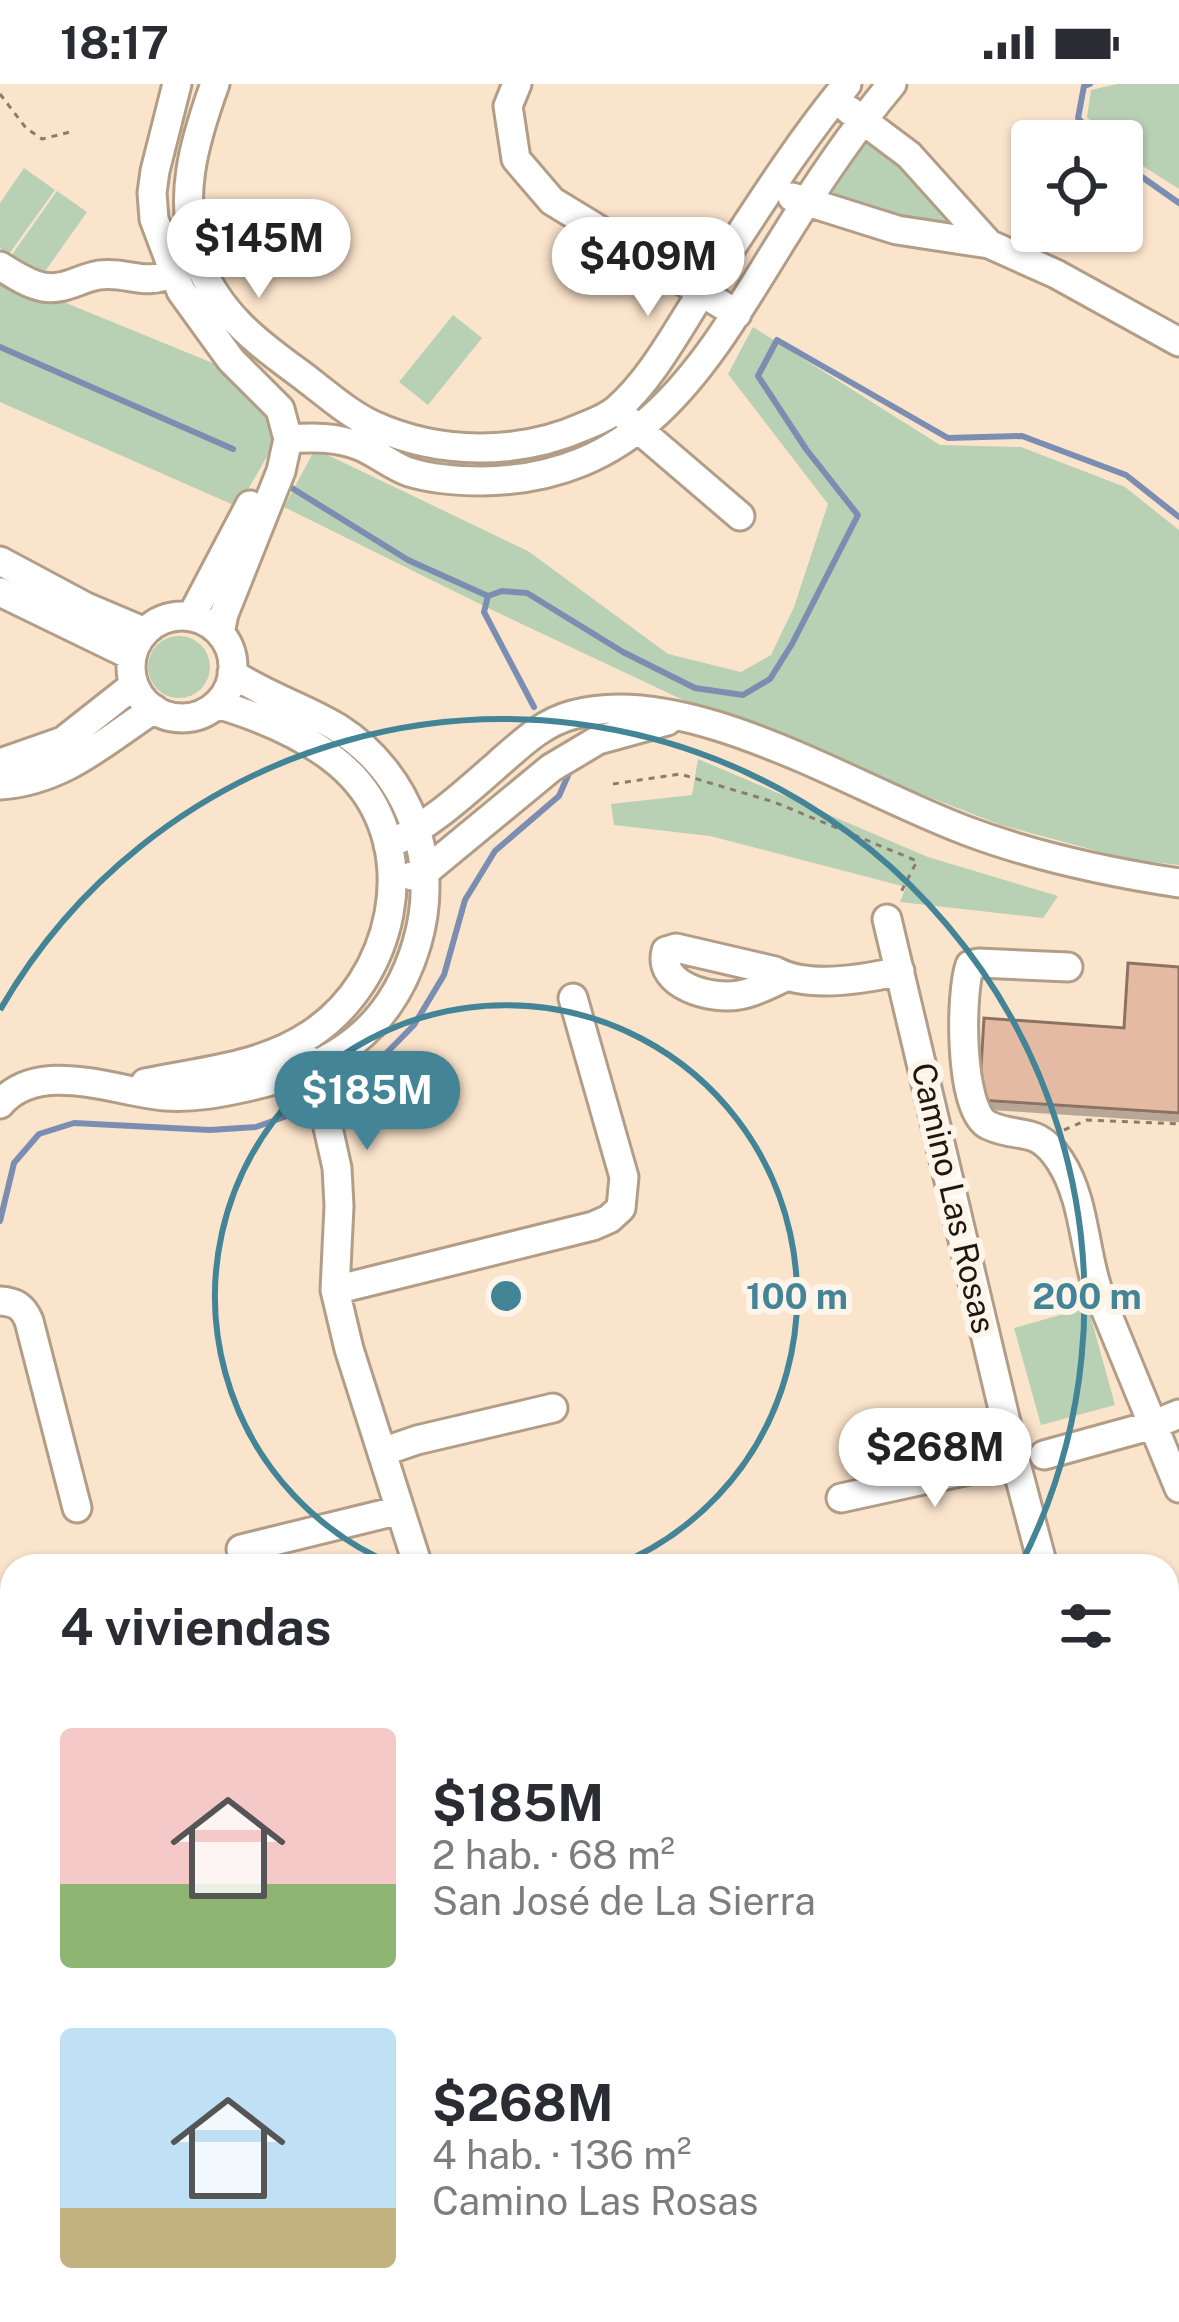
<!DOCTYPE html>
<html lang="es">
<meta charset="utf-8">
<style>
:root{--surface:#fff;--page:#f7f7f7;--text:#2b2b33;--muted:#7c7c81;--accent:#438597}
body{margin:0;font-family:"Public Sans",sans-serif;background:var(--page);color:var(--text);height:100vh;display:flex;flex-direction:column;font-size:45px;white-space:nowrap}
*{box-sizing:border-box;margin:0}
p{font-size:39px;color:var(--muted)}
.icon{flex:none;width:66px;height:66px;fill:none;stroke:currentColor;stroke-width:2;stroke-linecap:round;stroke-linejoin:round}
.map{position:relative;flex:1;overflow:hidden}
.sheet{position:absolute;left:0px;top:1470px;width:1179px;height:768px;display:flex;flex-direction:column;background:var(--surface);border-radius:36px 36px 0 0;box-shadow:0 3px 9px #0004}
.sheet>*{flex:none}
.buttons{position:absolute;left:1011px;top:36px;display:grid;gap:24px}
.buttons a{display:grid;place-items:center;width:132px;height:132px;border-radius:12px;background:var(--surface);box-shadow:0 3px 9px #0004;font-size:60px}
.price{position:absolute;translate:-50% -102px;padding:0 27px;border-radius:42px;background:#fff;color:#222;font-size:39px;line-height:78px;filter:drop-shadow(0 3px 6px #0008)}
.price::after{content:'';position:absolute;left:50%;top:72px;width:36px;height:27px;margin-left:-18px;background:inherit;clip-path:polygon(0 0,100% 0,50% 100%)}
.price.selected{background:var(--accent);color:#fff}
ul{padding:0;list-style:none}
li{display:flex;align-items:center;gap:36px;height:300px;padding:0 60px}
li span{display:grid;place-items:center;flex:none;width:336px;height:240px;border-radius:12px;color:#555}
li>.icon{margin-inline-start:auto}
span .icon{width:144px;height:144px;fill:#fffc;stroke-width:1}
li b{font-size:51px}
h2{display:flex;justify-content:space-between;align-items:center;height:144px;padding:0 60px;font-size:51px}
.status{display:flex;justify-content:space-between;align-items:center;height:84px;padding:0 60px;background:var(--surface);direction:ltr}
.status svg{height:33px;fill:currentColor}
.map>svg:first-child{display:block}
.green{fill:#b8d0b3}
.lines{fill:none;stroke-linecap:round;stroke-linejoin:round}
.stream{stroke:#7b8eb2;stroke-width:6}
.building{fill:#e4baa3;stroke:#8c7263;stroke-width:3;filter:url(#shadow)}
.minor-casing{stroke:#b29d87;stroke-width:33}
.path{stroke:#8b7c6b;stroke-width:3;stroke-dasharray:6 6;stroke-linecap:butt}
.minor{stroke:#fff;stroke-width:27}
.ring{fill:none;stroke:#438597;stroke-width:6}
.labels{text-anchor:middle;stroke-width:12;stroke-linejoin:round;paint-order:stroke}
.street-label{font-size:33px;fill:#1f170e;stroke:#fdf4ea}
.centre{fill:#438597;stroke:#fdf4ea;stroke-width:6}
.ring-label{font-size:36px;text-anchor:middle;font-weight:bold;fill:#438597;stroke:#fdf4ea;stroke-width:12;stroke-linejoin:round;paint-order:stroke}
</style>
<div class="status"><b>18:17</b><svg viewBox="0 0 49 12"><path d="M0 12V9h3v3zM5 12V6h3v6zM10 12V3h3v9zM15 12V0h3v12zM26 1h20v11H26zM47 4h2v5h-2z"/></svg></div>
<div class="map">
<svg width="1179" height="2238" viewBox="0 0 1179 2238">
<defs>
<filter id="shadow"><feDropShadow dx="4.5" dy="8" stdDeviation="0" flood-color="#0004"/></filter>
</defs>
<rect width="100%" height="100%" fill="#fbe4cc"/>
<path class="green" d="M 1117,0 L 1179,0 L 1179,105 L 1124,70 L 1122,57 L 1111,57 L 1087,33 L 1091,6 Z
M 863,35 L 989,160 L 805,119 Z
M 24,84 L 55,106 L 9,170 L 0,164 L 0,119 Z
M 57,107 L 87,128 L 41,193 L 11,172 Z
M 0,192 L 220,282 L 281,348 L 238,423 L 0,318 Z
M 453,231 L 482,254 L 428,321 L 399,298 Z
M 753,243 L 940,361 L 1021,363 L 1125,403 L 1179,446 L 1179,781 L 1127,775 L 1001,741 L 698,623 L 488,524 L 284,423 L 315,365 L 528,467 L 668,570 L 741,588 L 771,571 L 794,523 L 828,420 L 728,290 Z
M148 583a31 31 0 1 1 62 0a31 31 0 1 1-62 0Z
M 698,675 L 928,773 L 1058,812 L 1043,834 L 900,818 L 906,803 L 710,752 L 614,741 L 611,720 L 692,711 Z
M 1088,1223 L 1115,1321 L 1041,1341 L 1014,1244 Z
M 127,2226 L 638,2226 L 642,2238 L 128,2238 Z"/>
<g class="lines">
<path class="stream" d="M 1090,0 L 1084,2 L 1078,34 L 1099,57
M 1122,79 L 1179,119
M 0,263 L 233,365
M 287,401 L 408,476 L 488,512
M 534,623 L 484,528 L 488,512 L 502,507 L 527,509 L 623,568 L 695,604 L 743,611 L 770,595 L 792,560 L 858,431 L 806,365 L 758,292 L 777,256 L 948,354 L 1022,352 L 1126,391 L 1179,433
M 334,1014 L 346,1010 L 414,941 L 444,891 L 465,816 L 495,767 L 559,712 L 570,687
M 0,1137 L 14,1079 L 39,1050 L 74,1039 L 210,1046 L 256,1043 L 312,1023"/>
</g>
<path class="building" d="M 1128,879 L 1179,883 L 1179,1029 L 979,1016 L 984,934 L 1124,944 Z
M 1167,1535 L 1179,1570 L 1179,1664 L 1167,1668 Z
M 1179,1671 L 1179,1733 L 1167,1736 L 1167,1674 Z
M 0,1841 L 12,1843 L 12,1923 L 0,1921 Z
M 0,1953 L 12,1959 L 12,1969 L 0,1994 Z"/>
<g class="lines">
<g class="minor-casing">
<path id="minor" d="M 177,0 L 155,87 L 152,109 L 154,135 L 181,207 L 231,276 L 280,325 L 288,355 L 281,387 L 224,530 L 220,549
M 215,0 C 194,58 177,115 198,176 C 217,228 256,258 299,289 C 322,306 347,329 373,341 C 439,371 518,372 585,342 C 595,338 608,333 617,325 C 651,296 678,245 702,208 C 749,138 793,65 847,0
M 517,0 L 508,22 L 516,75 L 552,117 L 737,230
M 849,26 L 909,71 L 989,160
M 792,113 L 897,146 L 989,160 L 1056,190 L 1179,258
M 0,182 C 13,190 28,200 43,203 C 64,207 80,194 99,191 C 129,187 142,203 174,189
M 629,337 L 740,432
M 288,355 C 313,353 336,353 360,362 C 377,369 392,382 409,388 C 432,395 458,397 482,397 C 644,395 706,279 781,158 C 815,103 850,50 892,0
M 0,477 L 86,523 L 145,548
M 0,508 L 132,572
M131 583a51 51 0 1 1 102 0a51 51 0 1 1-102 0Z
M 191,533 L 250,421
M 0,679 L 63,657 L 134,601
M 0,701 C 63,697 104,658 154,625
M 388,761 C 429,742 463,711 497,681 C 520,661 542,639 572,631 C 688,598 858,707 967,747 C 1036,773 1107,788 1179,799
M 412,792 L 425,788 L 551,684 L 598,656 L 667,637
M 887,835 L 1015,1376 L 1043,1482
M 1068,883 L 978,879 L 970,881 C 960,909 959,1026 988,1041 C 1019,1056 1036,1040 1060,1077 C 1085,1115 1084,1168 1099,1210 L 1179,1404
M 786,893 C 771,899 755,909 739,911 C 712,916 657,902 666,867 L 676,864 L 775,887 C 808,905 865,895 900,887
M 304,971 L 319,1003 L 337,1084 L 339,1122 L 335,1206 L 349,1265 L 418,1482
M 145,999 C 202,987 262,983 311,950 C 393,896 423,769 353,693 C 319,657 264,634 217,620
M 0,1020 C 39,974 115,1008 165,1012 C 193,1014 220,1009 247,1003 C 333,984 391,947 417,859 C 441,777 410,690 338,644 C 304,623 265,612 232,589
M 335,1206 L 593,1142 L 609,1135 L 621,1124 L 624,1093 L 573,914
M 0,1217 C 15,1218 23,1222 29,1237 L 77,1424
M 382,1368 L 417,1356 L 553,1324
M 1044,1371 L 1153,1341 L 1179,1330
M 841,1414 L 1015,1376
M 241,1465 L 400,1426
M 1167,1902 L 1179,1899
M 0,2183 L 12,2180
M 663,2226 L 666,2238
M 1113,2226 L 1117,2238
M 67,2238 L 90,2226"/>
</g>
<path class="path" d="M 0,10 L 26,44 L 42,55 L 70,48
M 613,700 L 680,690 L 774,718 L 917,777 L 899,812
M 1064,1046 L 1087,1036 L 1179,1040"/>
<use href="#minor" class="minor"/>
</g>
<g class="ring">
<path d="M397 1482A291 291 0 1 1 615 1482"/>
<path d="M0 926A581 581 0 0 1 1021 1480"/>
</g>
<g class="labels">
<g class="street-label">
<text transform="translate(954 1114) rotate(77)" y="12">Camino Las Rosas</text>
</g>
</g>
<circle cx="506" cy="1212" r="18" class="centre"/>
<g class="ring-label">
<text x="797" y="1225">100 m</text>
<text x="1087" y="1225">200 m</text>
</g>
</svg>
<div class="buttons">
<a><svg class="icon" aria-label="locate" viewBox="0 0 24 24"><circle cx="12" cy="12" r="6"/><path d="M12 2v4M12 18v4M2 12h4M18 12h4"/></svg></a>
</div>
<b class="price" style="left:259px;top:217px">$145M</b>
<b class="price" style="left:648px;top:235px">$409M</b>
<b class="price selected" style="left:367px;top:1069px">$185M</b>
<b class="price" style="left:935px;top:1426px">$268M</b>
<section class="sheet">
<h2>4 viviendas<svg class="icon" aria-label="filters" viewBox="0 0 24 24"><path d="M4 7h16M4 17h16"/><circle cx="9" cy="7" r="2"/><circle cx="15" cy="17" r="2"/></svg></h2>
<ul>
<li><span style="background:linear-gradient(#f6c9c9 65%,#8fb573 0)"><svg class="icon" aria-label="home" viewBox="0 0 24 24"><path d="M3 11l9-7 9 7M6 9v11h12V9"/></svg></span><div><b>$185M</b><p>2 hab. · 68 m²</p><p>San José de La Sierra</p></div></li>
<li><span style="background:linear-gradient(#bfe0f5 75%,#c2b280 0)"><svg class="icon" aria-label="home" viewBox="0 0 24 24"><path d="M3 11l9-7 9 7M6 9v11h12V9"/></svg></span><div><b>$268M</b><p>4 hab. · 136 m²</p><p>Camino Las Rosas</p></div></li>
</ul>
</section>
</div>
